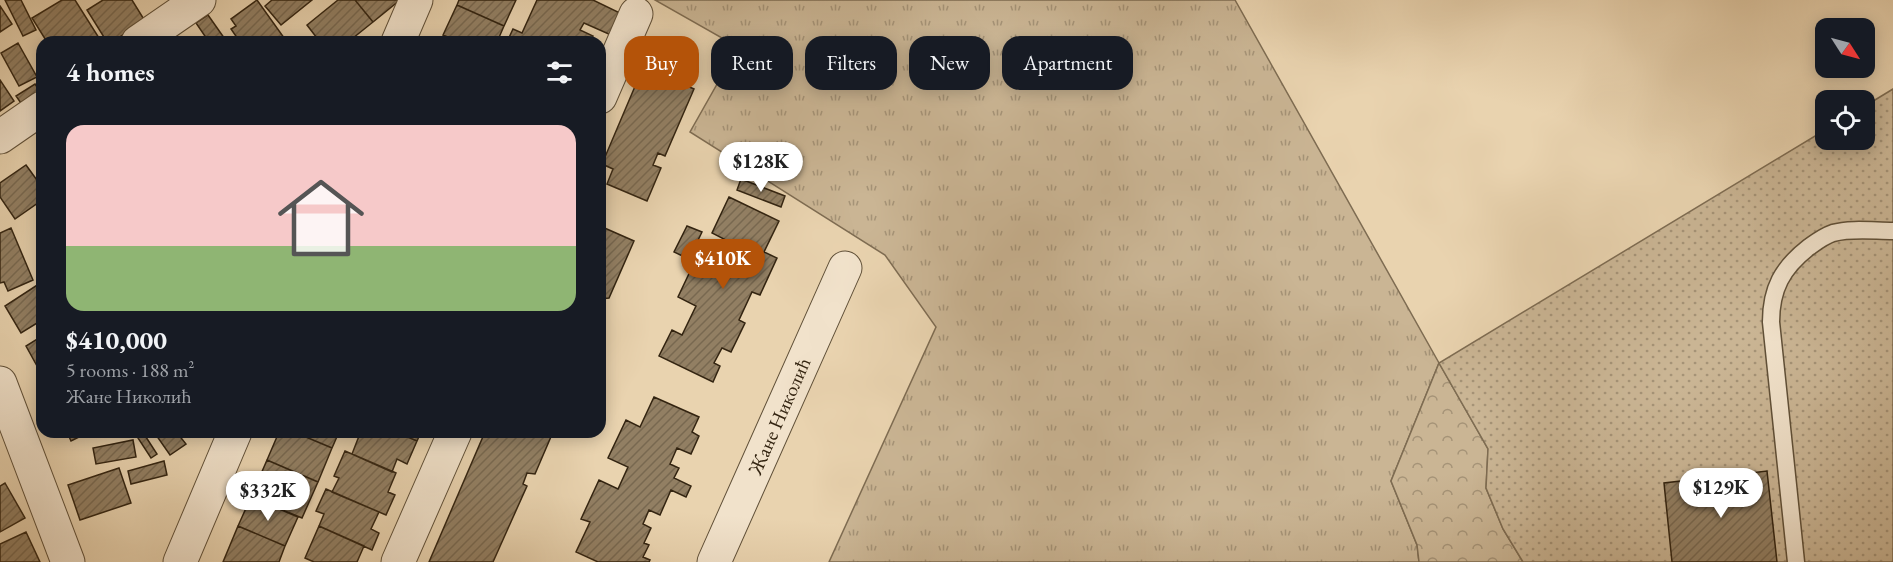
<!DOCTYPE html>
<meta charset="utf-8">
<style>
:root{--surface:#171b24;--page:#242831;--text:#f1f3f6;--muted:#9ea1a6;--line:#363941;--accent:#b45309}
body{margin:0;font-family:"EB Garamond",serif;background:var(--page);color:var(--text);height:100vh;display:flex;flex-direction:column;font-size:22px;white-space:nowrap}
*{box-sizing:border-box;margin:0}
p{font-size:20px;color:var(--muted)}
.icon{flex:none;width:33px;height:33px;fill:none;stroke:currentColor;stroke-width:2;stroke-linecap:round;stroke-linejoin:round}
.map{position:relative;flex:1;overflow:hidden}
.sheet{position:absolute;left:36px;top:36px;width:570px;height:402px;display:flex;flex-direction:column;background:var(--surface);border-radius:18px;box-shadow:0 3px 15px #0003}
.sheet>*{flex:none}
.hud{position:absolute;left:624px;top:36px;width:570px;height:54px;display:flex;gap:12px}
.needle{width:39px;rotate:126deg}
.buttons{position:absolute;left:1815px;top:18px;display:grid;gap:12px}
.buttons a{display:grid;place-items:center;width:60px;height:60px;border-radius:12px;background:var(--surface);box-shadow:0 3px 15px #0003;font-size:30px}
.price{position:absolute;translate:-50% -51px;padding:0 14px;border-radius:21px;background:#fff;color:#222;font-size:20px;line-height:39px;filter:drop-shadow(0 2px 3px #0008)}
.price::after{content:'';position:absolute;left:50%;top:36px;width:18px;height:14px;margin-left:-9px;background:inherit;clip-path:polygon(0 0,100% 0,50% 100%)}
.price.selected{background:var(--accent);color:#fff}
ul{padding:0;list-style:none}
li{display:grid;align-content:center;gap:12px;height:318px;padding:0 30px}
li+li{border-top:2px solid var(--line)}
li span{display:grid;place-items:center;height:186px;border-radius:18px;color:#555}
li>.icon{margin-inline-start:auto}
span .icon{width:108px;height:108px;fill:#fffc;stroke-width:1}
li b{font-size:26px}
h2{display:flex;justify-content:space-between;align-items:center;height:72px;padding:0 30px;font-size:26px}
.pill{padding:0 21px;border-radius:18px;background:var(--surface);box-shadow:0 3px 15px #0003;font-size:21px;line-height:54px}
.pill.selected{background:var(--accent);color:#fff}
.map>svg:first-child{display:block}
.grass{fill:url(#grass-tufts);stroke:#7e6c52;stroke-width:1.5}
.forest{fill:url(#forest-crowns);stroke:#7e6c52;stroke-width:1.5}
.park{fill:url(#park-dots);stroke:#7e6c52;stroke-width:1.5}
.building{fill:url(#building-hatch);stroke:#332411;stroke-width:1.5}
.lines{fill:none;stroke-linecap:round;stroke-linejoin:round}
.lane-casing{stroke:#605038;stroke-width:19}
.street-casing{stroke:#605038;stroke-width:35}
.lane{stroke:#f1e2cb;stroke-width:16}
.street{stroke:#f1e2cb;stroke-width:33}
.labels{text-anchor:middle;stroke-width:6;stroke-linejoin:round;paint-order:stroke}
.street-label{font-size:20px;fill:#332411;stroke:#f1e2cb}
</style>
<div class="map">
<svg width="1893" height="562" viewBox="0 0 1893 562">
<defs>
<pattern id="grass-tufts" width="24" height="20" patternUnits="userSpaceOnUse" patternTransform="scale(1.5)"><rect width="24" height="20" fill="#cab594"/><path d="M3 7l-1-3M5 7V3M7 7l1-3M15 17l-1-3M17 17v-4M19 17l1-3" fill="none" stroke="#a59377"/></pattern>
<pattern id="forest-crowns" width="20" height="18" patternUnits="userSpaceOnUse" patternTransform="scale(1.5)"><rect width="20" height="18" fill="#cab594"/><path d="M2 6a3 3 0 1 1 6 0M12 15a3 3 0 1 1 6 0" fill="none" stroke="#a59377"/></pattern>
<pattern id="park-dots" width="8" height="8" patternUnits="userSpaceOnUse" patternTransform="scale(1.5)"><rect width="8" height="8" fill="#cab594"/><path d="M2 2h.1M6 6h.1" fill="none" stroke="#a59377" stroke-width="1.8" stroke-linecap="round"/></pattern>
<pattern id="building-hatch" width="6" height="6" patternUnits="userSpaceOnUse" patternTransform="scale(1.5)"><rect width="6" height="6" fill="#927f63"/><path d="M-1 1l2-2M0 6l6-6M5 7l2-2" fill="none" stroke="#786850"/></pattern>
</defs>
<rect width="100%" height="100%" fill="#e9d3af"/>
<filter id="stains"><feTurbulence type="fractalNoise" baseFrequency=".00333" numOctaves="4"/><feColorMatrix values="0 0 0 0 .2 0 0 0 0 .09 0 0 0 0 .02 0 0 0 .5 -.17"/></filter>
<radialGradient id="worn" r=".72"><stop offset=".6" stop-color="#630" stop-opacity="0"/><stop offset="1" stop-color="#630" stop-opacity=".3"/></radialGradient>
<path class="grass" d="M 655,0 L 1235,0 L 1439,363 L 1391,481 L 1417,545 L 1419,562 L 829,562 L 936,327 L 885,255 L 690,132 L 738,47 Z"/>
<path class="forest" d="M 1439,363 L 1488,449 L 1486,488 L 1503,529 L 1523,562 L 1419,562 L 1417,545 L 1391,481 Z"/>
<path class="park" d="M 1893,89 L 1893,562 L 1523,562 L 1503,529 L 1486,488 L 1488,449 L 1439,363 L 1825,130 L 1826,140 L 1864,140 L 1865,106 Z"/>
<path class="building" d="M 5,0 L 21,0 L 36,30 L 23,36 Z
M 62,0 L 75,0 L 99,38 L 92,42 L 47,42 L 32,18 Z
M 103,0 L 132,0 L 145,21 L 112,42 L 107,42 L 87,10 Z
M 257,0 L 287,42 L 240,42 L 231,29 L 236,26 L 231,19 Z
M 272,0 L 312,0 L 281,25 L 265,6 Z
M 338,0 L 355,0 L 373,22 L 348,42 L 320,42 L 307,25 Z
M 355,0 L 400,0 L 373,22 Z
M 459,0 L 516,0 L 504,26 L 457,5 Z
M 537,0 L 593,0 L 620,13 L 611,35 L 584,23 L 580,30 L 593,36 L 590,42 L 507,42 L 513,29 L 522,33 Z
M 457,5 L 504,26 L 497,42 L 459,42 L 443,35 Z
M 0,6 L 12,24 L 0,32 Z
M 208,15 L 227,42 L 209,42 L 196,23 Z
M 18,43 L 37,77 L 19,86 L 1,53 Z
M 657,73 L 694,89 L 665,156 L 658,153 L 653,165 L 661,168 L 647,201 L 607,184 L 613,169 L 602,164 L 639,77 L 653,83 Z
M 0,80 L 14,101 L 0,111 Z
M 35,84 L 42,94 L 25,109 L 16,96 Z
M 26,165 L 42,187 L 42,200 L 15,219 L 0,197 L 0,183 Z
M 741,179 L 785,196 L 781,207 L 737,190 Z
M 729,197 L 779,221 L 764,252 L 777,258 L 760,295 L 752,292 L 739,320 L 745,323 L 731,352 L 722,348 L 714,363 L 720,366 L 713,382 L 659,356 L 672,330 L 682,335 L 696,306 L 678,297 L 695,261 L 710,268 L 724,239 L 712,233 Z
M 600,226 L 634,241 L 609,298 L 600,299 Z
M 687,226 L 702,232 L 689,259 L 674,252 Z
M 11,228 L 33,280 L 8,291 L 4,282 L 0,283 L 0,233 Z
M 42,282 L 42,320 L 21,333 L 5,306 Z
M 42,336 L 42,375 L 26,346 Z
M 654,397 L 699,417 L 692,432 L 699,436 L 691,454 L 677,448 L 670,464 L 679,468 L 674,478 L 691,486 L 686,497 L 671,490 L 660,515 L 649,510 L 643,524 L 651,528 L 644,543 L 649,545 L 643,557 L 650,560 L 649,562 L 598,562 L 576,552 L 590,522 L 581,519 L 599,480 L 618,489 L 628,467 L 608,458 L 626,420 L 640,427 Z
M 67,432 L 89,432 L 71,441 Z
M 154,432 L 169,432 L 173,437 L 178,434 L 186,444 L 170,455 Z
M 279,432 L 294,432 L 332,448 L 318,482 L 267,460 Z
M 294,432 L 339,432 L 332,448 Z
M 352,432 L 396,432 L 417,441 L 407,464 L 397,459 L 392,472 L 352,454 L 359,436 Z
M 396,432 L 421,432 L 417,441 Z
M 485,432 L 496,435 L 497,432 L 553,432 L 535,474 L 527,473 L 523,484 L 527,486 L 493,562 L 429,562 Z
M 144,434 L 157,454 L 151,458 L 138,438 Z
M 133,440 L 136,457 L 96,464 L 93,448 Z
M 345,451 L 396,473 L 388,492 L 395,495 L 386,515 L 332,492 L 339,478 L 334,476 Z
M 267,460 L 318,482 L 302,518 L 251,497 Z
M 164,461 L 167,475 L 131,484 L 128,471 Z
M 119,468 L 131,503 L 80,520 L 68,485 Z
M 1767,471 L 1777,562 L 1672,562 L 1664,483 Z
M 5,483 L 25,518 L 0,532 L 0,486 Z
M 326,489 L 379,512 L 371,529 L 379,533 L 372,550 L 319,526 L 324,514 L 316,511 Z
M 251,497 L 298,517 L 285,546 L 238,526 Z
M 238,526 L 285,546 L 279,562 L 223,562 Z
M 319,526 L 364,546 L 357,562 L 314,562 L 305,558 Z
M 26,532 L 40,562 L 0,562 L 0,544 Z"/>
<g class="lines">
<g class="lane-casing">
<path id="lane" d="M 1796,562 L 1771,322 C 1771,289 1782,268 1809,247 C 1816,242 1824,236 1833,233 C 1851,228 1874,231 1893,231"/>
</g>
<g class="street-casing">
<g id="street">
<path d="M 138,42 L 199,0"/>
<path d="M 398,42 L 416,0"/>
<path d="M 600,97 L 636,14"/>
<path d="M 0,137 L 42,108"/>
<path d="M 0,383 L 68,562"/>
<path d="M 180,562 L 235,432"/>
<path d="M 398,562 L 455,432"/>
<path id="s1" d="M 714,562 L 845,268"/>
</g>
</g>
<use href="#lane" class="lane"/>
<use href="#street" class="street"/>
</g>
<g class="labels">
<g class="street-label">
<text dy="7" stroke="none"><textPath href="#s1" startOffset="160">Жане Николић</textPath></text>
</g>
</g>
<rect width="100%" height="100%" filter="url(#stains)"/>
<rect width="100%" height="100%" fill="url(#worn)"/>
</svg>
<div class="buttons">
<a><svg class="needle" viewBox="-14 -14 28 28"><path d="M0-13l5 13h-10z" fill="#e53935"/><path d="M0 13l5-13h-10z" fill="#9ea1a6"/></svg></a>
<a><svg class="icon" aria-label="locate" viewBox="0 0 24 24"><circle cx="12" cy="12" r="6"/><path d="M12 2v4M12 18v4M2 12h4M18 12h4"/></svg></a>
</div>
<b class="price" style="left:761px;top:193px">$128K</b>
<b class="price selected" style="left:723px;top:290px">$410K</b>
<b class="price" style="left:1721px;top:519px">$129K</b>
<b class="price" style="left:268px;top:522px">$332K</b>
<div class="hud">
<a class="pill selected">Buy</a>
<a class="pill">Rent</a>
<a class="pill">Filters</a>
<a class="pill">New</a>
<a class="pill">Apartment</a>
</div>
<section class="sheet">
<h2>4 homes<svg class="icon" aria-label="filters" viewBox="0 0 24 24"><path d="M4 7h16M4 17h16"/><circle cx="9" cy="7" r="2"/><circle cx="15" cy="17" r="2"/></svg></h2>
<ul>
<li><span style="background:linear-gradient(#f6c9c9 65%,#8fb573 0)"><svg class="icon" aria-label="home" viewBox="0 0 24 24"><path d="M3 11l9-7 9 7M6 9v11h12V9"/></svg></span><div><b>$410,000</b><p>5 rooms · 188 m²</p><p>Жане Николић</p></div></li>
</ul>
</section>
</div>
